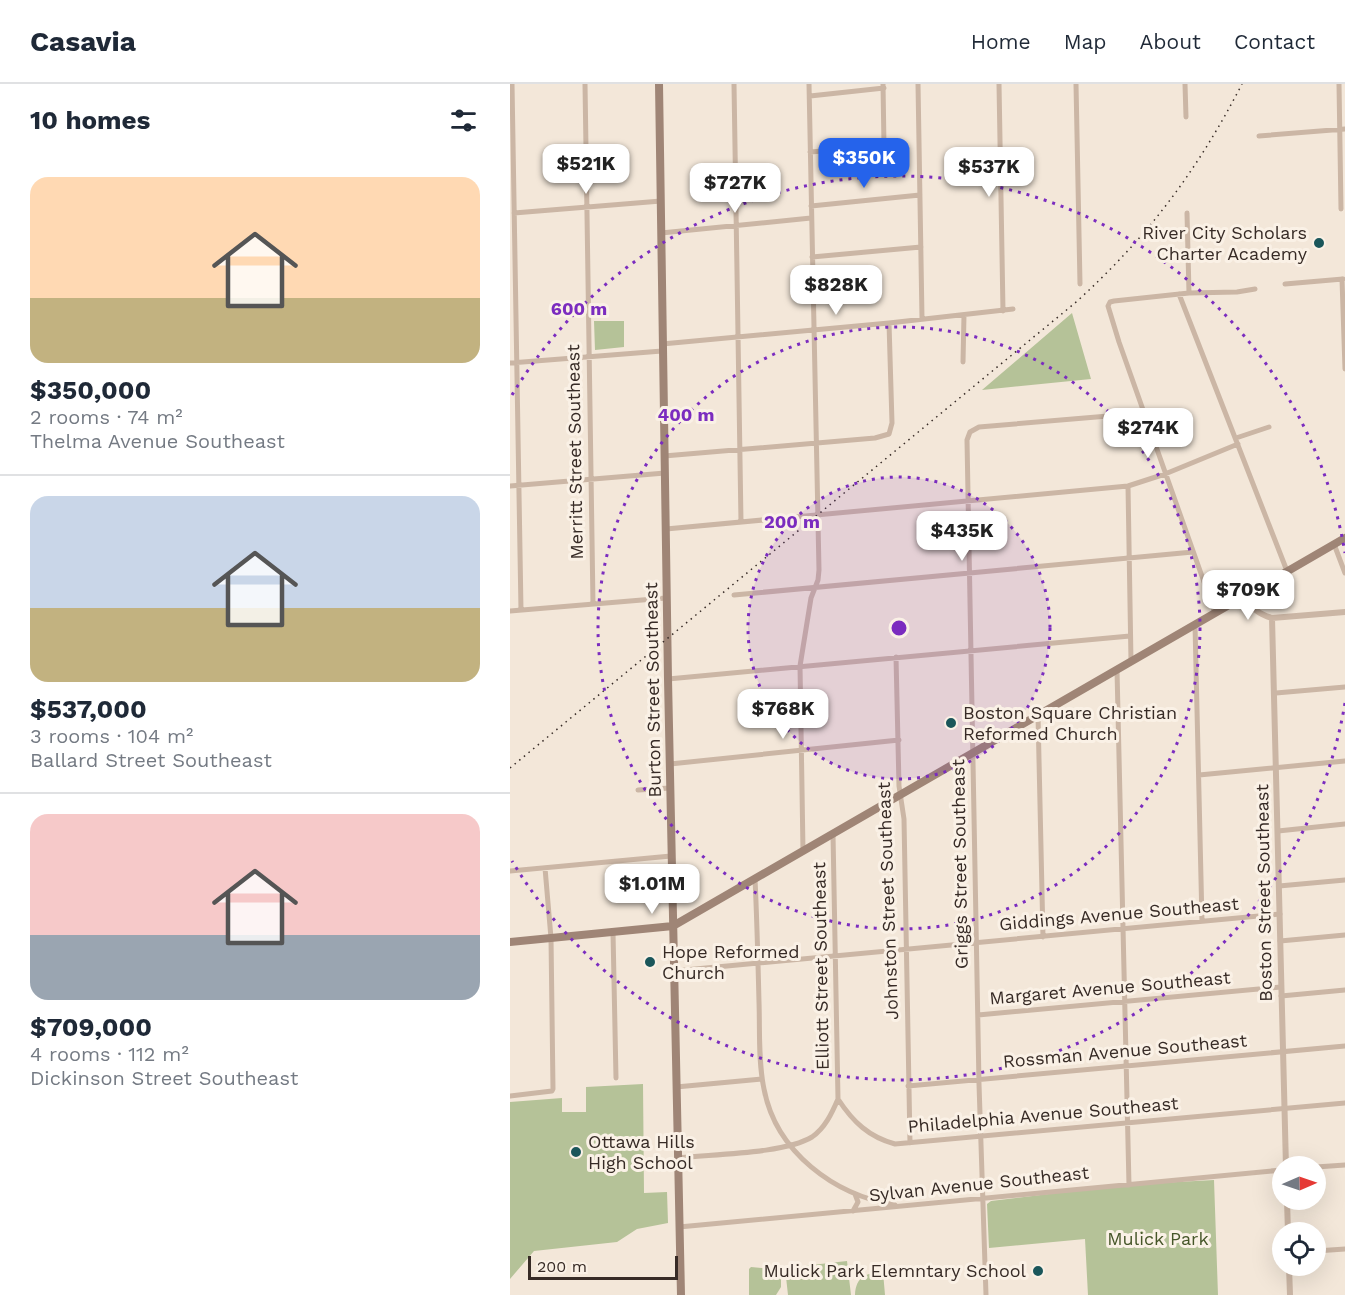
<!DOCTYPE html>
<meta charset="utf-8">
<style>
:root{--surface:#fff;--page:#f6f6f7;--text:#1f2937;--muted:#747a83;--line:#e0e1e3;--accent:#2563eb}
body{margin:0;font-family:"Work Sans",sans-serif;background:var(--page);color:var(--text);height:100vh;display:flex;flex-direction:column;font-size:22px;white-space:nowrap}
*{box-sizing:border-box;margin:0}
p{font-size:20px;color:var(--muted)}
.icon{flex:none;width:33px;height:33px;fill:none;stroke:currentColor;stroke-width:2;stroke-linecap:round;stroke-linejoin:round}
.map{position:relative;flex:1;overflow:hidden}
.side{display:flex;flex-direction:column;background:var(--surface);width:510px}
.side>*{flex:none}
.needle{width:39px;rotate:88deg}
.fabs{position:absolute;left:762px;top:1072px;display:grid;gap:12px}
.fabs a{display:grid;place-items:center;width:54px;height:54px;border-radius:50%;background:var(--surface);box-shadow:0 6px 24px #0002;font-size:30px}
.scale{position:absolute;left:18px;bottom:15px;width:150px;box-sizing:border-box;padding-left:6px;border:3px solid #372b26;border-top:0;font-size:16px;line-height:21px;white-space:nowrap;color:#372b26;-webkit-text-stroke:4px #faf1e6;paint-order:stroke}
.price{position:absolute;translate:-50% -51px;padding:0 14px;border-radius:12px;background:#fff;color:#222;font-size:20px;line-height:39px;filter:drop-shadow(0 2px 3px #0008)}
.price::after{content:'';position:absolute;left:50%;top:36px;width:18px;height:14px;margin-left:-9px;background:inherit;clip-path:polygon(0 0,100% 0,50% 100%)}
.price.current{background:var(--accent);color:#fff}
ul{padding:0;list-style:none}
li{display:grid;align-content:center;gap:12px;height:318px;padding:0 30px}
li+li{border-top:2px solid var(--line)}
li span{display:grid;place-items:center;height:186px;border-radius:18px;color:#555}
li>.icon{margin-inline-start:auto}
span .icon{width:108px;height:108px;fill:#fffc;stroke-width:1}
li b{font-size:26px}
h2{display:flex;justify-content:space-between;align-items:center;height:72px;padding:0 30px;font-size:26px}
header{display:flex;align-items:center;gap:36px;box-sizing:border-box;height:84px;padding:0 30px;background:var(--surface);border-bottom:2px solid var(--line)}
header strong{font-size:28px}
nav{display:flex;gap:33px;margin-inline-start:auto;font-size:21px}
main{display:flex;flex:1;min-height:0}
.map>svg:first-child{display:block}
.green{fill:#b5c298}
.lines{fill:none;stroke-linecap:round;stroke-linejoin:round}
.minor{stroke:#cbb6a5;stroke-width:5}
.tertiary{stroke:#cbb6a5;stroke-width:6}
.secondary{stroke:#9f8576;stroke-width:8}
.rail{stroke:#372b26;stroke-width:1.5;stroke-dasharray:1.5 4.5;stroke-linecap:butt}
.ring{fill:none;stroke:#7b2cbf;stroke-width:3;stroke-dasharray:3 6}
.poi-dot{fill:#1a565a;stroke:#faf1e6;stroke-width:2}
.labels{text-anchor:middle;stroke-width:6;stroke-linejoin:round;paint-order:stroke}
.poi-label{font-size:18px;fill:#372b26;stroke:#faf1e6;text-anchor:start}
.street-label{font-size:18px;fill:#372b26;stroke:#faf1e6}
.park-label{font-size:18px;fill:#465629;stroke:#faf1e6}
.centre{fill:#7b2cbf;stroke:#faf1e6;stroke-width:3}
.ring-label{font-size:18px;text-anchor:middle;font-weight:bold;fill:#7b2cbf;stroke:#faf1e6;stroke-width:6;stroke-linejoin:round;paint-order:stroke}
</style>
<header>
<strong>Casavia</strong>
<nav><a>Home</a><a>Map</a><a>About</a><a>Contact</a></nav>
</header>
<main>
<section class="side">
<h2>10 homes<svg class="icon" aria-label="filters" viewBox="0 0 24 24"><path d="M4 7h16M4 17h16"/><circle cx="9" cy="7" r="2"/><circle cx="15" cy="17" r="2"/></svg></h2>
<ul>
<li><span style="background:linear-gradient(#ffd9b3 65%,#c2b280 0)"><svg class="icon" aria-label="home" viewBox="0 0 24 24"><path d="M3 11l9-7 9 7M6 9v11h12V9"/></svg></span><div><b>$350,000</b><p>2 rooms · 74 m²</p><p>Thelma Avenue Southeast</p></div></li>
<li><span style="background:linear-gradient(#c9d6e8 60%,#c2b280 0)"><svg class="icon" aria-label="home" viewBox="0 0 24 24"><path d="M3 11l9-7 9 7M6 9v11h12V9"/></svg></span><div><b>$537,000</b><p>3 rooms · 104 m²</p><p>Ballard Street Southeast</p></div></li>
<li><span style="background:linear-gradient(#f6c9c9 65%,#9aa5b1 0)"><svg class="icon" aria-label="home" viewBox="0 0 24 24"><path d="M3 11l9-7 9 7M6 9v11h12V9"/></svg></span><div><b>$709,000</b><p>4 rooms · 112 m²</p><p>Dickinson Street Southeast</p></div></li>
</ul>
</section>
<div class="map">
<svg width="835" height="1211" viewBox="0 0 835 1211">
<rect width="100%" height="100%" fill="#f3e7d9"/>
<path class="green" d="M 562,229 L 581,295 L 472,306 Z
M 114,237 L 114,263 L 85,266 L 84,237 Z
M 133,1000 L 134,1109 L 157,1108 L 158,1139 L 127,1145 L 107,1158 L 24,1167 L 0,1195 L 0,1018 L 52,1014 L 52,1028 L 76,1028 L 76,1003 Z
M 704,1096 L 708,1211 L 578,1211 L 575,1155 L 479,1164 L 477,1120 L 481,1117 L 612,1101 Z
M 337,1177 L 341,1211 L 278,1211 L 275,1184 Z
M 241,1183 L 271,1186 L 271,1203 L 266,1211 L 239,1211 L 239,1185 Z
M 373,1188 L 375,1211 L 345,1211 C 346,1192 356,1189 373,1188 Z"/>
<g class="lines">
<path class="minor" d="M 2,0 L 11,526
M 75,0 L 83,520
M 224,0 L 231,438
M 408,0 L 412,234
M 489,0 L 493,227
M 566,0 L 570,200
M 675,0 L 676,33
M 829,0 L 831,125
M 300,12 L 374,4
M 749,52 L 835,45
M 300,68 L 374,62 L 373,0
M 301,122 L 410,111
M 4,129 L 151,117
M 677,129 L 679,209
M 151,149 L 301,134
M 302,173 L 411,163
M 832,195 L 835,285
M 775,200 L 833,195
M 669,210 L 777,487
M 152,260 L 379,239 L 503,225
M 453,278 L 454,231
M 0,279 L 152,267
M 726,354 L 759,343
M 154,372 L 365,354 L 379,350 L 382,339 L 379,239
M 0,402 L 155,389
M 618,402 L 621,577
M 156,445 L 618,402 L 655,390 L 728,360
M 824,460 L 835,489
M 224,511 L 683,468
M 0,527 L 156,514
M 705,529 L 609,258 L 598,222 L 600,218 L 604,217 L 679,209 L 727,208 L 745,205
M 685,541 L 692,837
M 386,573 L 389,702 L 394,735 L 400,1059
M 607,586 L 619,1101
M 158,595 L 620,552
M 766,609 L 835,603
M 528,631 L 533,853
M 160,680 L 389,656
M 689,691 L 835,677
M 128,706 L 160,704
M 768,747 L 835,740
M 293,767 L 290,582 L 301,514 L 308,496 L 309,486 L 299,0
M 0,787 L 161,772
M 245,795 C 247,836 248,877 249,918 C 250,946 248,977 254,1005 C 266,1068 324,1111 385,1121
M 769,802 L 835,796
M 103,848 L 106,994
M 770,857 L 835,851
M 164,887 L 770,830
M 771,912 L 835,906
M 468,931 L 771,903
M 398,1002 L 835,962
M 166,1003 L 252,995
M 0,1012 L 42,1007 L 43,1005 L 41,854 L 35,784
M 328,1015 C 343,1038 359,1053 385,1060 L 835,1019
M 167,1074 C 202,1070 274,1070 302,1053 C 315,1044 322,1029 328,1015 L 323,750
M 806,1083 L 835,1081
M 343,1127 L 348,1118 L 345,1110
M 169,1143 L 772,1086
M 806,1167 L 835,1165
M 476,1211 L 469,1000 L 457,356 L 460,348 L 469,343 L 634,329"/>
<path class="tertiary" d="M 734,512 C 742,524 748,530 762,534 L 835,528
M 762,534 L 776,1083
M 777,1116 L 778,1149
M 779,1182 L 780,1211"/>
<path class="secondary" d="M 149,0 L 158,595 L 171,1211
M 0,858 L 163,842 L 835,454"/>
<path class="rail" d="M 0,684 L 565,219 C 638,153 687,87 732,0"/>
</g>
<circle cx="389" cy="544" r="151" fill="#7b2cbf" fill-opacity=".12"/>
<g class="ring">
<circle cx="389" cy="544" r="151"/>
<circle cx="389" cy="544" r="301"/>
<path d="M835 619A452 452 0 0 1 2 777M2 311A452 452 0 0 1 835 469"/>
</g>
<g class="poi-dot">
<circle cx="809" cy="159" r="6"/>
<circle cx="441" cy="639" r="6"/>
<circle cx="140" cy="878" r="6"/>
<circle cx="66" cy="1068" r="6"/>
<circle cx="528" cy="1187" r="6"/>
</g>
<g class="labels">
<g class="poi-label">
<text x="797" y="155" text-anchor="end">River City Scholars<tspan x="797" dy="21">Charter Academy</tspan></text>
<text x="453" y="635">Boston Square Christian<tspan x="453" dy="21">Reformed Church</tspan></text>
<text x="152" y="874">Hope Reformed<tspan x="152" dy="21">Church</tspan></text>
<text x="78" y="1064">Ottawa Hills<tspan x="78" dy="21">High School</tspan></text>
<text x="516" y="1193" text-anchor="end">Mulick Park Elemntary School</text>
</g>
<g class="street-label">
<text transform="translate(65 368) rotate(-91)" y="6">Merritt Street Southeast</text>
<text transform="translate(143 606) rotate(-91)" y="6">Burton Street Southeast</text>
<text transform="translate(450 780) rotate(-91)" y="6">Griggs Street Southeast</text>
<text transform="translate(754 809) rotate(-91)" y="6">Boston Street Southeast</text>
<text transform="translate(378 817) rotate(-92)" y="6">Johnston Street Southeast</text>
<text transform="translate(609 830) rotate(-5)" y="6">Giddings Avenue Southeast</text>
<text transform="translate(311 882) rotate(-91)" y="6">Elliott Street Southeast</text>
<text transform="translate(600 904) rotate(-5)" y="6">Margaret Avenue Southeast</text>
<text transform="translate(615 967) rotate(-5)" y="6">Rossman Avenue Southeast</text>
<text transform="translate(533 1031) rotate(-5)" y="6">Philadelphia Avenue Southeast</text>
<text transform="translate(469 1100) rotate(-6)" y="6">Sylvan Avenue Southeast</text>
</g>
<g class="park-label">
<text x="648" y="1161">Mulick Park</text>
</g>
</g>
<circle cx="389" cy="544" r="9" class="centre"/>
<g class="ring-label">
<text x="69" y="231">600 m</text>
<text x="176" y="337">400 m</text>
<text x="282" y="444">200 m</text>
</g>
</svg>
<div class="fabs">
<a><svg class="needle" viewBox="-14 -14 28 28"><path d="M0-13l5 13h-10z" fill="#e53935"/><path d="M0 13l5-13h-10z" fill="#747a83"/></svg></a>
<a><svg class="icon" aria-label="locate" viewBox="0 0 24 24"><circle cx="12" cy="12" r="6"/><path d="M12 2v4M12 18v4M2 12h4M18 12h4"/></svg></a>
</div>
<div class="scale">200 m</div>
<b class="price current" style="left:354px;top:105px">$350K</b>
<b class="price" style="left:76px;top:111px">$521K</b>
<b class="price" style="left:479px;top:114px">$537K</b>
<b class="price" style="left:225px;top:130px">$727K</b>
<b class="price" style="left:326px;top:232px">$828K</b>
<b class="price" style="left:638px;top:375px">$274K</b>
<b class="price" style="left:452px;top:478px">$435K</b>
<b class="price" style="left:738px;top:537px">$709K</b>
<b class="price" style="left:273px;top:656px">$768K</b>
<b class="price" style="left:142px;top:831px">$1.01M</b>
</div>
</main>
